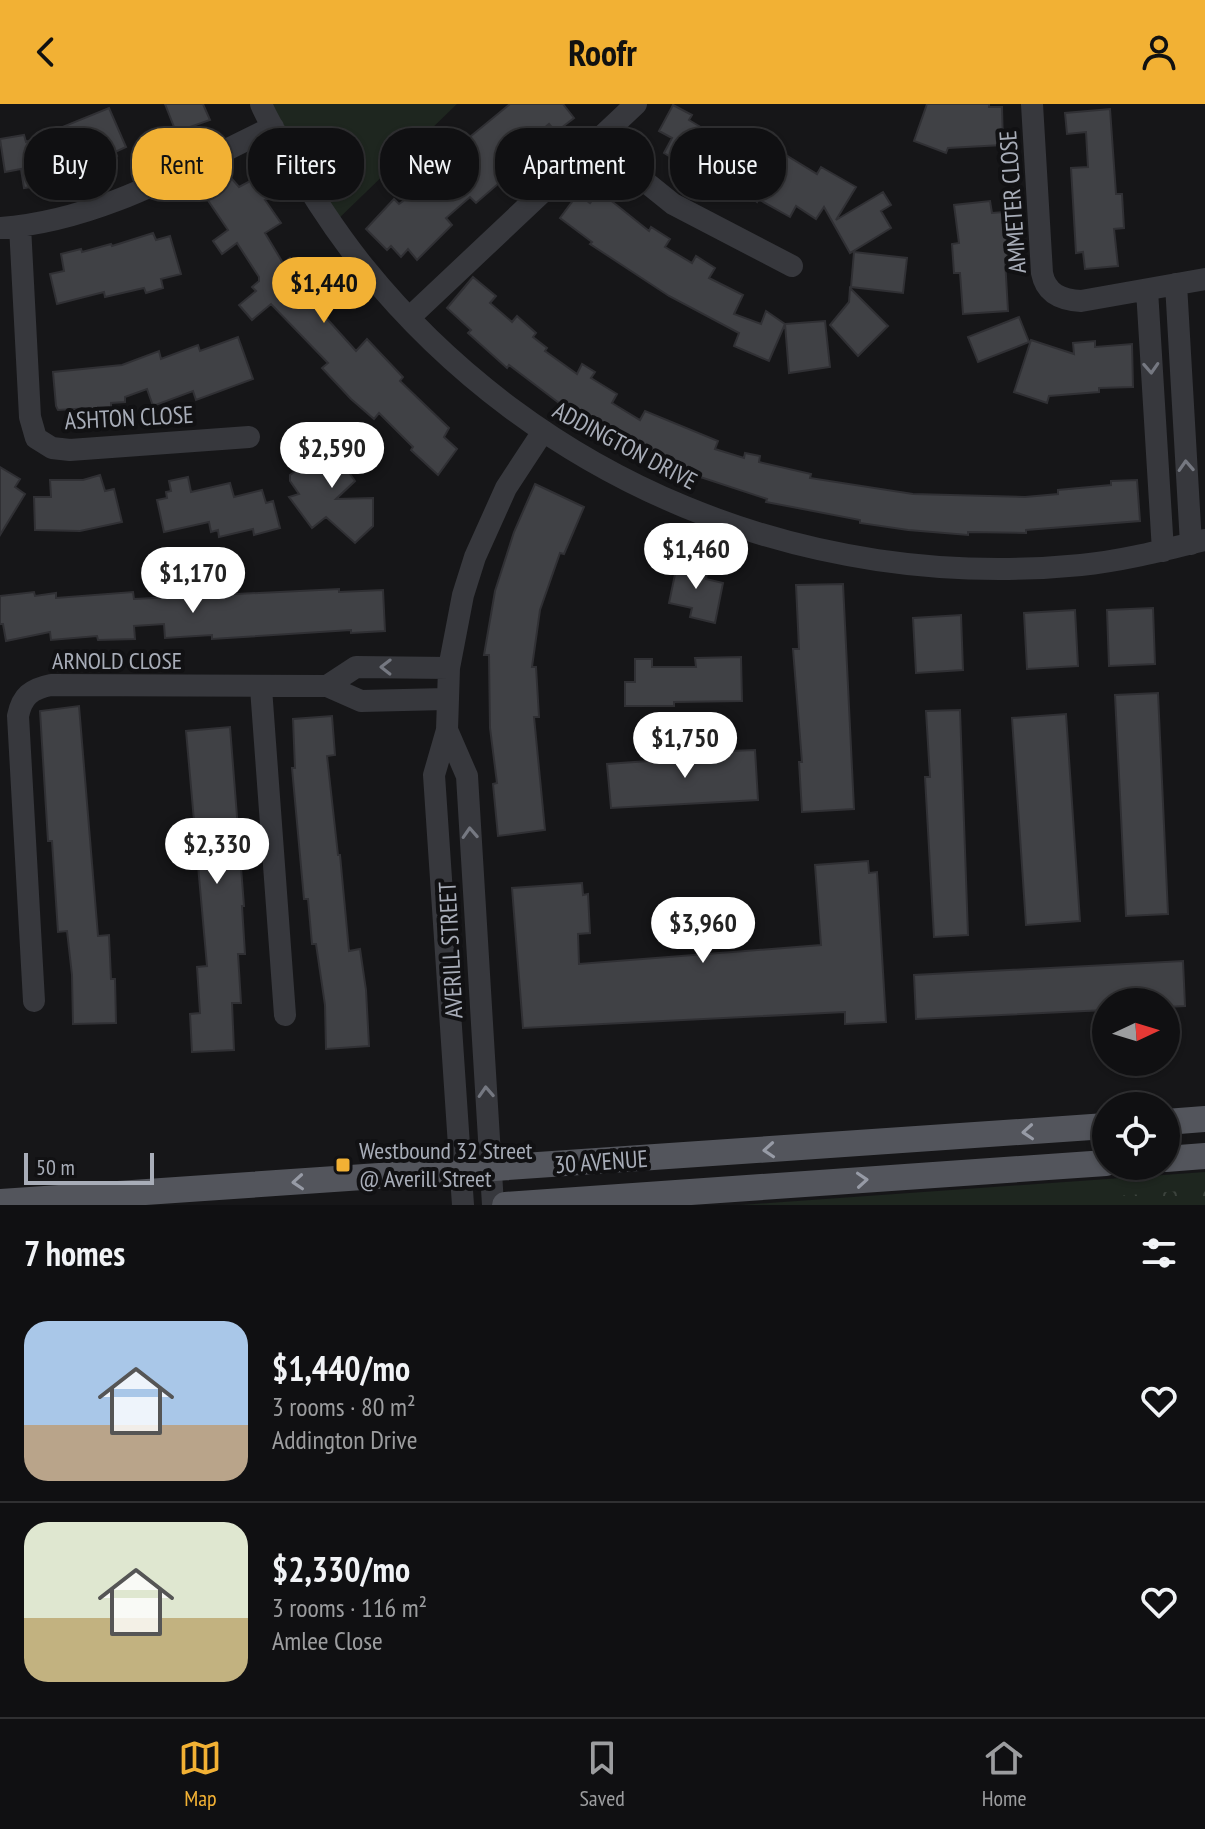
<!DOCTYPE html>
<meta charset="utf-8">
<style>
:root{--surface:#101012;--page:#1e1e20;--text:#f1f3f6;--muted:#9c9d9f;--line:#303032;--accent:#f2b134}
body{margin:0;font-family:"PT Sans Narrow",sans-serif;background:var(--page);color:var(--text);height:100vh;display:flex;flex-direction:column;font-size:30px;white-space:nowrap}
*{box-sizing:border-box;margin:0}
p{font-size:26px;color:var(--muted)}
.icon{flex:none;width:44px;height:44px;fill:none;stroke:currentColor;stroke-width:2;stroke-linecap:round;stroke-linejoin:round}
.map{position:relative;height:1101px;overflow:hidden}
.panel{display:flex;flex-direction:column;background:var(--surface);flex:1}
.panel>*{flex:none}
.banner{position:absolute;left:24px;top:24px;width:800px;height:72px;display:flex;gap:16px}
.needle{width:52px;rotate:86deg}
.controls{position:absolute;left:1092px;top:884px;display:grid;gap:16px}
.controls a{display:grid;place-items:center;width:88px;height:88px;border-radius:50%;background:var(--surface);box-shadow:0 2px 6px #0004,0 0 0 2px var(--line);font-size:40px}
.scale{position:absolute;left:24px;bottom:20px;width:130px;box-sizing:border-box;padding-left:8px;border:4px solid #a8adb8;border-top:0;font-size:22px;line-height:28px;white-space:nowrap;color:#a8adb8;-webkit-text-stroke:6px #111113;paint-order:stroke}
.price{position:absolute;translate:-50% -68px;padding:0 18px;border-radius:28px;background:#fff;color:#222;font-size:26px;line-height:52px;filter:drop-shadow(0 2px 4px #0008)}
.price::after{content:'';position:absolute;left:50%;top:48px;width:24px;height:18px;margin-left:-12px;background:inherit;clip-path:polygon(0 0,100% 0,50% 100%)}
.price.current{background:var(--accent);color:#111}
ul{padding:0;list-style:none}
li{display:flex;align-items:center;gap:24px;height:200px;padding:0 24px}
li+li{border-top:2px solid var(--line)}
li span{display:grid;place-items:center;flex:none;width:224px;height:160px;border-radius:24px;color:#555}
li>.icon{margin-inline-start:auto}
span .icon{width:96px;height:96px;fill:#fffc;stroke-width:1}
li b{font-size:34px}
h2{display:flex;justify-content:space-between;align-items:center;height:96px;padding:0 24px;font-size:34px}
.chip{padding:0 28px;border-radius:32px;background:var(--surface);box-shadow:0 2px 6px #0004,0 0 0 2px var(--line);font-size:28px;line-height:72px}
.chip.current{background:var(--accent);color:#111}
header{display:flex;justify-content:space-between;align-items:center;height:104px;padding:0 24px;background:var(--accent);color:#111;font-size:36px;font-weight:800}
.menu{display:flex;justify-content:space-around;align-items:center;height:112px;border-top:2px solid var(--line);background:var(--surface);font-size:22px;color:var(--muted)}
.menu a{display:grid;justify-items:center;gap:4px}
.menu .current{color:var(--accent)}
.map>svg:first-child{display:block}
.green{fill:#1e261f}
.forest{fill:url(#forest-crowns)}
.building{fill:#404145;stroke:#303034;stroke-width:2}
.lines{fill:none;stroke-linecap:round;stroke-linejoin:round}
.minor{stroke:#37383d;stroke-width:22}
.major{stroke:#53555c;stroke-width:26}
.oneway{stroke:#757881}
.oneway2{stroke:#979ba6}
.poi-dot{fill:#f2b134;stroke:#111113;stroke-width:3}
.labels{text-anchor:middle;stroke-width:8;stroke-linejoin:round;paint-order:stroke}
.street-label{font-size:24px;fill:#a8adb8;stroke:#111113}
.poi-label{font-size:24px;fill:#a8adb8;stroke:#111113;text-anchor:start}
</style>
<header><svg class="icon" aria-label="back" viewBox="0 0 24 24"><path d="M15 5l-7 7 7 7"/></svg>Roofr<svg class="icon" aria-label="person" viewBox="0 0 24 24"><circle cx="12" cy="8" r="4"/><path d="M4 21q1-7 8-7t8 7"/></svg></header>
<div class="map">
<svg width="1205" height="1101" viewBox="0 0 1205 1101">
<defs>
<pattern id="forest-crowns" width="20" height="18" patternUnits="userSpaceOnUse" patternTransform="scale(2)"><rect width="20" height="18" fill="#1e261f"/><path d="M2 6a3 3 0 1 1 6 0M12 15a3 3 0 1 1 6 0" fill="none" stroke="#3c433d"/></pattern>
</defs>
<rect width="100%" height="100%" fill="#161618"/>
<path class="green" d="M 261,0 L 457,0 L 332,121 Z
M 1205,1068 L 1205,1101 L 740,1101 Z"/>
<path class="forest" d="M 1205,1085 L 1205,1101 L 1003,1101 Z"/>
<path class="building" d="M 165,0 L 203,0 L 210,16 L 176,28 Z
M 510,0 L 563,0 L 574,14 L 556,28 L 549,20 L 513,51 L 521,60 L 476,99 L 470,93 L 446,114 L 452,121 L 417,156 L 408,145 L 401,153 L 391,142 L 387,146 L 366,125 L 394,95 L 399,100 L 413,90 L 447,59 L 443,55 Z
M 927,0 L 989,0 L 989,3 L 1002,3 L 1003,41 L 948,44 L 946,49 L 914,37 Z
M 673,1 L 692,11 L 689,16 L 737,45 L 740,39 L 777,62 L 784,50 L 817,70 L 821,63 L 856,83 L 836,116 L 883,88 L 891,101 L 881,107 L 891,124 L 850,149 L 824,103 L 816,115 L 796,102 L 790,113 L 758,95 L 757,98 L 738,85 L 740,80 L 709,62 L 703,73 L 664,49 L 672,34 L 659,27 Z
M 109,4 L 126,43 L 115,48 L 117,52 L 76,71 L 68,53 L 41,63 L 44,81 L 24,84 L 21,65 L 5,68 L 0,35 L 24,31 L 26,38 Z
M 1110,5 L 1116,90 L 1122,90 L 1124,124 L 1114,125 L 1118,162 L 1085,165 L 1083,148 L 1076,149 L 1071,64 L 1088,63 L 1086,28 L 1067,30 L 1065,9 Z
M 232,75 L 239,83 L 254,75 L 267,95 L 265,96 L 281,119 L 265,129 L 283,159 L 290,154 L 306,177 L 312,172 L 325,187 L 315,196 L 322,206 L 320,207 L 356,247 L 367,235 L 403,273 L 400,277 L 449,324 L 444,333 L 457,345 L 438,371 L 411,346 L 413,343 L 379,309 L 374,315 L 351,295 L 322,264 L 328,259 L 271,200 L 252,216 L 239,201 L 256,187 L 252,183 L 259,177 L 259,173 L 237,139 L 222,150 L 213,137 L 228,126 L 205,92 Z
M 599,87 L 649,127 L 651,123 L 670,135 L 665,143 L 692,159 L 696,152 L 715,164 L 709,174 L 743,191 L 734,210 L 761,220 L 766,207 L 785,220 L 825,217 L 830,263 L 789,269 L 785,220 L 769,257 L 734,242 L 739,229 L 669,192 L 590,140 L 592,138 L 560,114 L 578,90 L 590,99 Z
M 990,97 L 992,109 L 1004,108 L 1007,133 L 1008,155 L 1005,155 L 1008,207 L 963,210 L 960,169 L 954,169 L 952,140 L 959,139 L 954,101 Z
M 153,129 L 156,136 L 170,132 L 181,170 L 161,175 L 163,184 L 146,189 L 144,184 L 105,193 L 104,188 L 57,200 L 50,170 L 64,167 L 61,150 L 81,145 L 82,148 L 111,140 L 112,142 Z
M 854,148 L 907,154 L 903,189 L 851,183 Z
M 473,173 L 496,192 L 490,199 L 512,218 L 517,212 L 536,229 L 533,233 L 547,244 L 545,247 L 577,270 L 582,260 L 595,268 L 591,274 L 617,290 L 612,299 L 640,316 L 645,307 L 718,337 L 715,345 L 744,354 L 745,349 L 760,352 L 759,358 L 811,370 L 810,374 L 913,390 L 1025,393 L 1058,390 L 1058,386 L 1111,381 L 1111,377 L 1137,376 L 1140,417 L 1026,426 L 1026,429 L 968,428 L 968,431 L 908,426 L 860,419 L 860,416 L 766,398 L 767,395 L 676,365 L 606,330 L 558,301 L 559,299 L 509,261 L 507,264 L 468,229 L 471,226 L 447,204 Z
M 850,184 L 888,222 L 858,252 L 830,221 L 849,198 Z
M 1019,213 L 1029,238 L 978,258 L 968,233 Z
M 238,233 L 253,275 L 196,296 L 193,287 L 153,302 L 147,285 L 125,293 L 125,298 L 111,299 L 111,307 L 91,309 L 91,304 L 58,306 L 56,302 L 53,268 L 122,261 L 159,247 L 161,255 L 198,241 L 200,247 Z
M 1031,236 L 1074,250 L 1073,239 L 1095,237 L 1095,243 L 1132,240 L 1133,283 L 1099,284 L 1099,288 L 1049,292 L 1047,299 L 1014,288 Z
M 326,326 L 361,361 L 350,370 L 355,377 L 336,395 L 373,394 L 373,422 L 355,439 L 326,413 L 312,424 L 289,393 L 299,390 L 290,377 L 290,371 L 320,350 L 312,342 Z
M 0,363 L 20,375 L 15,383 L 25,390 L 0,431 Z
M 100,371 L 105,387 L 114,385 L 122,418 L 80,427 L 35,426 L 34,393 L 51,393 L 50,376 L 83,376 Z
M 188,373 L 191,388 L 230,379 L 234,393 L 262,386 L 266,399 L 273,397 L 280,424 L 254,431 L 253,425 L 219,433 L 218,426 L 211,428 L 209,418 L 164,428 L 157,396 L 167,394 L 166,388 L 171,387 L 169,377 Z
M 535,380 L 584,403 L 564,450 L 560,449 L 540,506 L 532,563 L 536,563 L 539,613 L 534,613 L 545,726 L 498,732 L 493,680 L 497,679 L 490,624 L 489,551 L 484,551 L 495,487 L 514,428 Z
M 678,456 L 708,463 L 706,475 L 723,479 L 715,519 L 690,513 L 692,504 L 669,499 Z
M 843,480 L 854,705 L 802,708 L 799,658 L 802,658 L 793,545 L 799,545 L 796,481 Z
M 339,485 L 339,488 L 383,486 L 385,527 L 351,529 L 351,526 L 212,535 L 212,531 L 165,534 L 164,520 L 134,522 L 135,535 L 98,536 L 97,532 L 51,536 L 50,528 L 6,537 L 3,520 L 0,520 L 0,492 L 34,488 L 35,492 L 56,489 L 56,494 L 133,488 L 134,495 Z
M 1153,504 L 1155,560 L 1109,562 L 1107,506 Z
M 1075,506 L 1078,562 L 1027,565 L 1024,509 Z
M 961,511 L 963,566 L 916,569 L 913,514 Z
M 741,553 L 742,597 L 674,598 L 674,602 L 625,602 L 625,578 L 635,578 L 635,555 L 652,555 L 652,563 L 696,563 L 695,554 Z
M 1158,589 L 1168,810 L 1126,812 L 1115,591 Z
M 79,602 L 98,832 L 109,831 L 111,875 L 115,875 L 116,919 L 73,920 L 72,871 L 67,827 L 58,828 L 52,737 L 48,737 L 40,607 Z
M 960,606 L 968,831 L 934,833 L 925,673 L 930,673 L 926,607 Z
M 1066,610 L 1080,817 L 1026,821 L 1012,614 Z
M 332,612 L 335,651 L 327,652 L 338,751 L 340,751 L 349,847 L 360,845 L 366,886 L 369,942 L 326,945 L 325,901 L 316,840 L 312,840 L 308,795 L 304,795 L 292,664 L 295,664 L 293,615 Z
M 230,623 L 244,802 L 242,802 L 245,850 L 238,850 L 241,899 L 232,899 L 234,946 L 192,948 L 190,910 L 200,909 L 197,863 L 207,862 L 186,627 Z
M 755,646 L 758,696 L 611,704 L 607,660 L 704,653 L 704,648 Z
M 868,757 L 869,769 L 877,768 L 886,918 L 845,920 L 845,908 L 523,924 L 512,784 L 582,779 L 583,791 L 588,790 L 590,829 L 578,830 L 579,860 L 821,841 L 815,761 Z
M 1183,857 L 1185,902 L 1166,903 L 1166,898 L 1106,898 L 1106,906 L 916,915 L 914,871 Z"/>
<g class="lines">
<path class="minor" d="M 261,0 C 268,17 278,32 287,48 C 310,88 335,127 364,163 C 538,378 806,488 1081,461 C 1123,457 1164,446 1205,436
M 1032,0 L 1042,169 C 1046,190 1062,196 1081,197 L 1205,175
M 596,38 L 673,100 L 792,162
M 20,122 L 30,313 L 36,334 L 52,344 L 70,346 L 249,333
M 0,124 C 99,117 185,65 273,23
M 1176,180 L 1191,440
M 1147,186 L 1163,447
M 409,214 L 636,0
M 327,582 L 356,563 L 449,564
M 261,584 L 285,911
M 447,626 L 467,672 L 493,1101
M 34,897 L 18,612 C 22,592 31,585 51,581 L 327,582 L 361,597 L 446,595
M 463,1101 L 434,671 L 447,626 L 449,564 L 463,491 L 475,453 L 506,384 L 542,329"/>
<path class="major" d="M 1166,1018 L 1205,1015
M 1166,1055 L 1205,1052
M 0,1098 L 1106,1022
M 505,1101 L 1106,1059"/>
</g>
<defs><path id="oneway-chevron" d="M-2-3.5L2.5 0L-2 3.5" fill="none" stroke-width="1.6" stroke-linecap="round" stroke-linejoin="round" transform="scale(2)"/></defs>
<g class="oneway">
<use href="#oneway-chevron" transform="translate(1151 264) rotate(87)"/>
<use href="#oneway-chevron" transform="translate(1186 362) rotate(-93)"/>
<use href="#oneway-chevron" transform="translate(386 563) rotate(-179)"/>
<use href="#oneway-chevron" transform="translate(470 729) rotate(-93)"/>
<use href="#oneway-chevron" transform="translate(486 988) rotate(-93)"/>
</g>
<g class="oneway2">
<use href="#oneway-chevron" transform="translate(1028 1028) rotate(176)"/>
<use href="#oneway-chevron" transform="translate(769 1046) rotate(176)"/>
<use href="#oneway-chevron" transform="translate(862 1076) rotate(-4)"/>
<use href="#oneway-chevron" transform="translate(298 1078) rotate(176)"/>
</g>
<rect class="poi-dot" x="335" y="1053" width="16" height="16" rx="4"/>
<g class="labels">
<g class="street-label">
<text transform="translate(1013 98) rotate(-94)" y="8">AMMETER CLOSE</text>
<text transform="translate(129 314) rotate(-3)" y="8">ASHTON CLOSE</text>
<text transform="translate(625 342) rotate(28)" y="8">ADDINGTON DRIVE</text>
<text x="117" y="565">ARNOLD CLOSE</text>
<text transform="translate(451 846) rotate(-93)" y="8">AVERILL STREET</text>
<text transform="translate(601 1058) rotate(-4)" y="8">30 AVENUE</text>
</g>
<g class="poi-label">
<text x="359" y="1055">Westbound 32 Street<tspan x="359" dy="28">@ Averill Street</tspan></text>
</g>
</g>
</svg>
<div class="controls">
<a><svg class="needle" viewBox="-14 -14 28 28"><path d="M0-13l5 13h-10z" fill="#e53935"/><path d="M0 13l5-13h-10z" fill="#9c9d9f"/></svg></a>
<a><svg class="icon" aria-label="locate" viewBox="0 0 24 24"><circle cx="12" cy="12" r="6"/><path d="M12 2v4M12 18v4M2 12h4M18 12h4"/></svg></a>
</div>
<div class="scale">50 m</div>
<b class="price current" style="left:324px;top:221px">$1,440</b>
<b class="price" style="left:332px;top:386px">$2,590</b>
<b class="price" style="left:696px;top:487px">$1,460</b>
<b class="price" style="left:193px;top:511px">$1,170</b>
<b class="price" style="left:685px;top:676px">$1,750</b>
<b class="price" style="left:217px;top:782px">$2,330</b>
<b class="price" style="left:703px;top:861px">$3,960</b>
<div class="banner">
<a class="chip">Buy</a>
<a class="chip current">Rent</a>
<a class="chip">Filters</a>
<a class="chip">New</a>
<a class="chip">Apartment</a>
<a class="chip">House</a>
</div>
</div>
<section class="panel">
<h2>7 homes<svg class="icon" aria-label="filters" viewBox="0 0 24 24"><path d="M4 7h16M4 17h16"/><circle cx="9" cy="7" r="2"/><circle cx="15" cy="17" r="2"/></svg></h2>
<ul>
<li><span style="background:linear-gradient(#a9c7e8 65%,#b9a48a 0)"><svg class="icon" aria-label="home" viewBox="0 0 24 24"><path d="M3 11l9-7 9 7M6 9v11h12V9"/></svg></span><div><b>$1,440/mo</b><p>3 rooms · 80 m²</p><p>Addington Drive</p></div><svg class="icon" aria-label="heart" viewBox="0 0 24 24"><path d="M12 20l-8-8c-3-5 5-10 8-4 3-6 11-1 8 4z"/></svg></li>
<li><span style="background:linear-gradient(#dfe7d0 60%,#c2b280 0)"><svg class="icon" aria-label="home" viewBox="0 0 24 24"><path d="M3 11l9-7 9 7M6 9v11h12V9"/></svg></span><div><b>$2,330/mo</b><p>3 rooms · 116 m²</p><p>Amlee Close</p></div><svg class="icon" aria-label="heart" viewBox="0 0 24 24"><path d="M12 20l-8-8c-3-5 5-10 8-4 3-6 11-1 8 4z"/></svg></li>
</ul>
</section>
<nav class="menu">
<a class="current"><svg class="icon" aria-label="map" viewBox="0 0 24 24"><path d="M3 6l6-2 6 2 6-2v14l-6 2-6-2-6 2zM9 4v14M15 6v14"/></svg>Map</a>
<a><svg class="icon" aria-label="saved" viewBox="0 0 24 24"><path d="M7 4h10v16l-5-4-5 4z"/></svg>Saved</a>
<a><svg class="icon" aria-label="home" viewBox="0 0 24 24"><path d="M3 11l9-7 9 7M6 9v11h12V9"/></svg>Home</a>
</nav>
